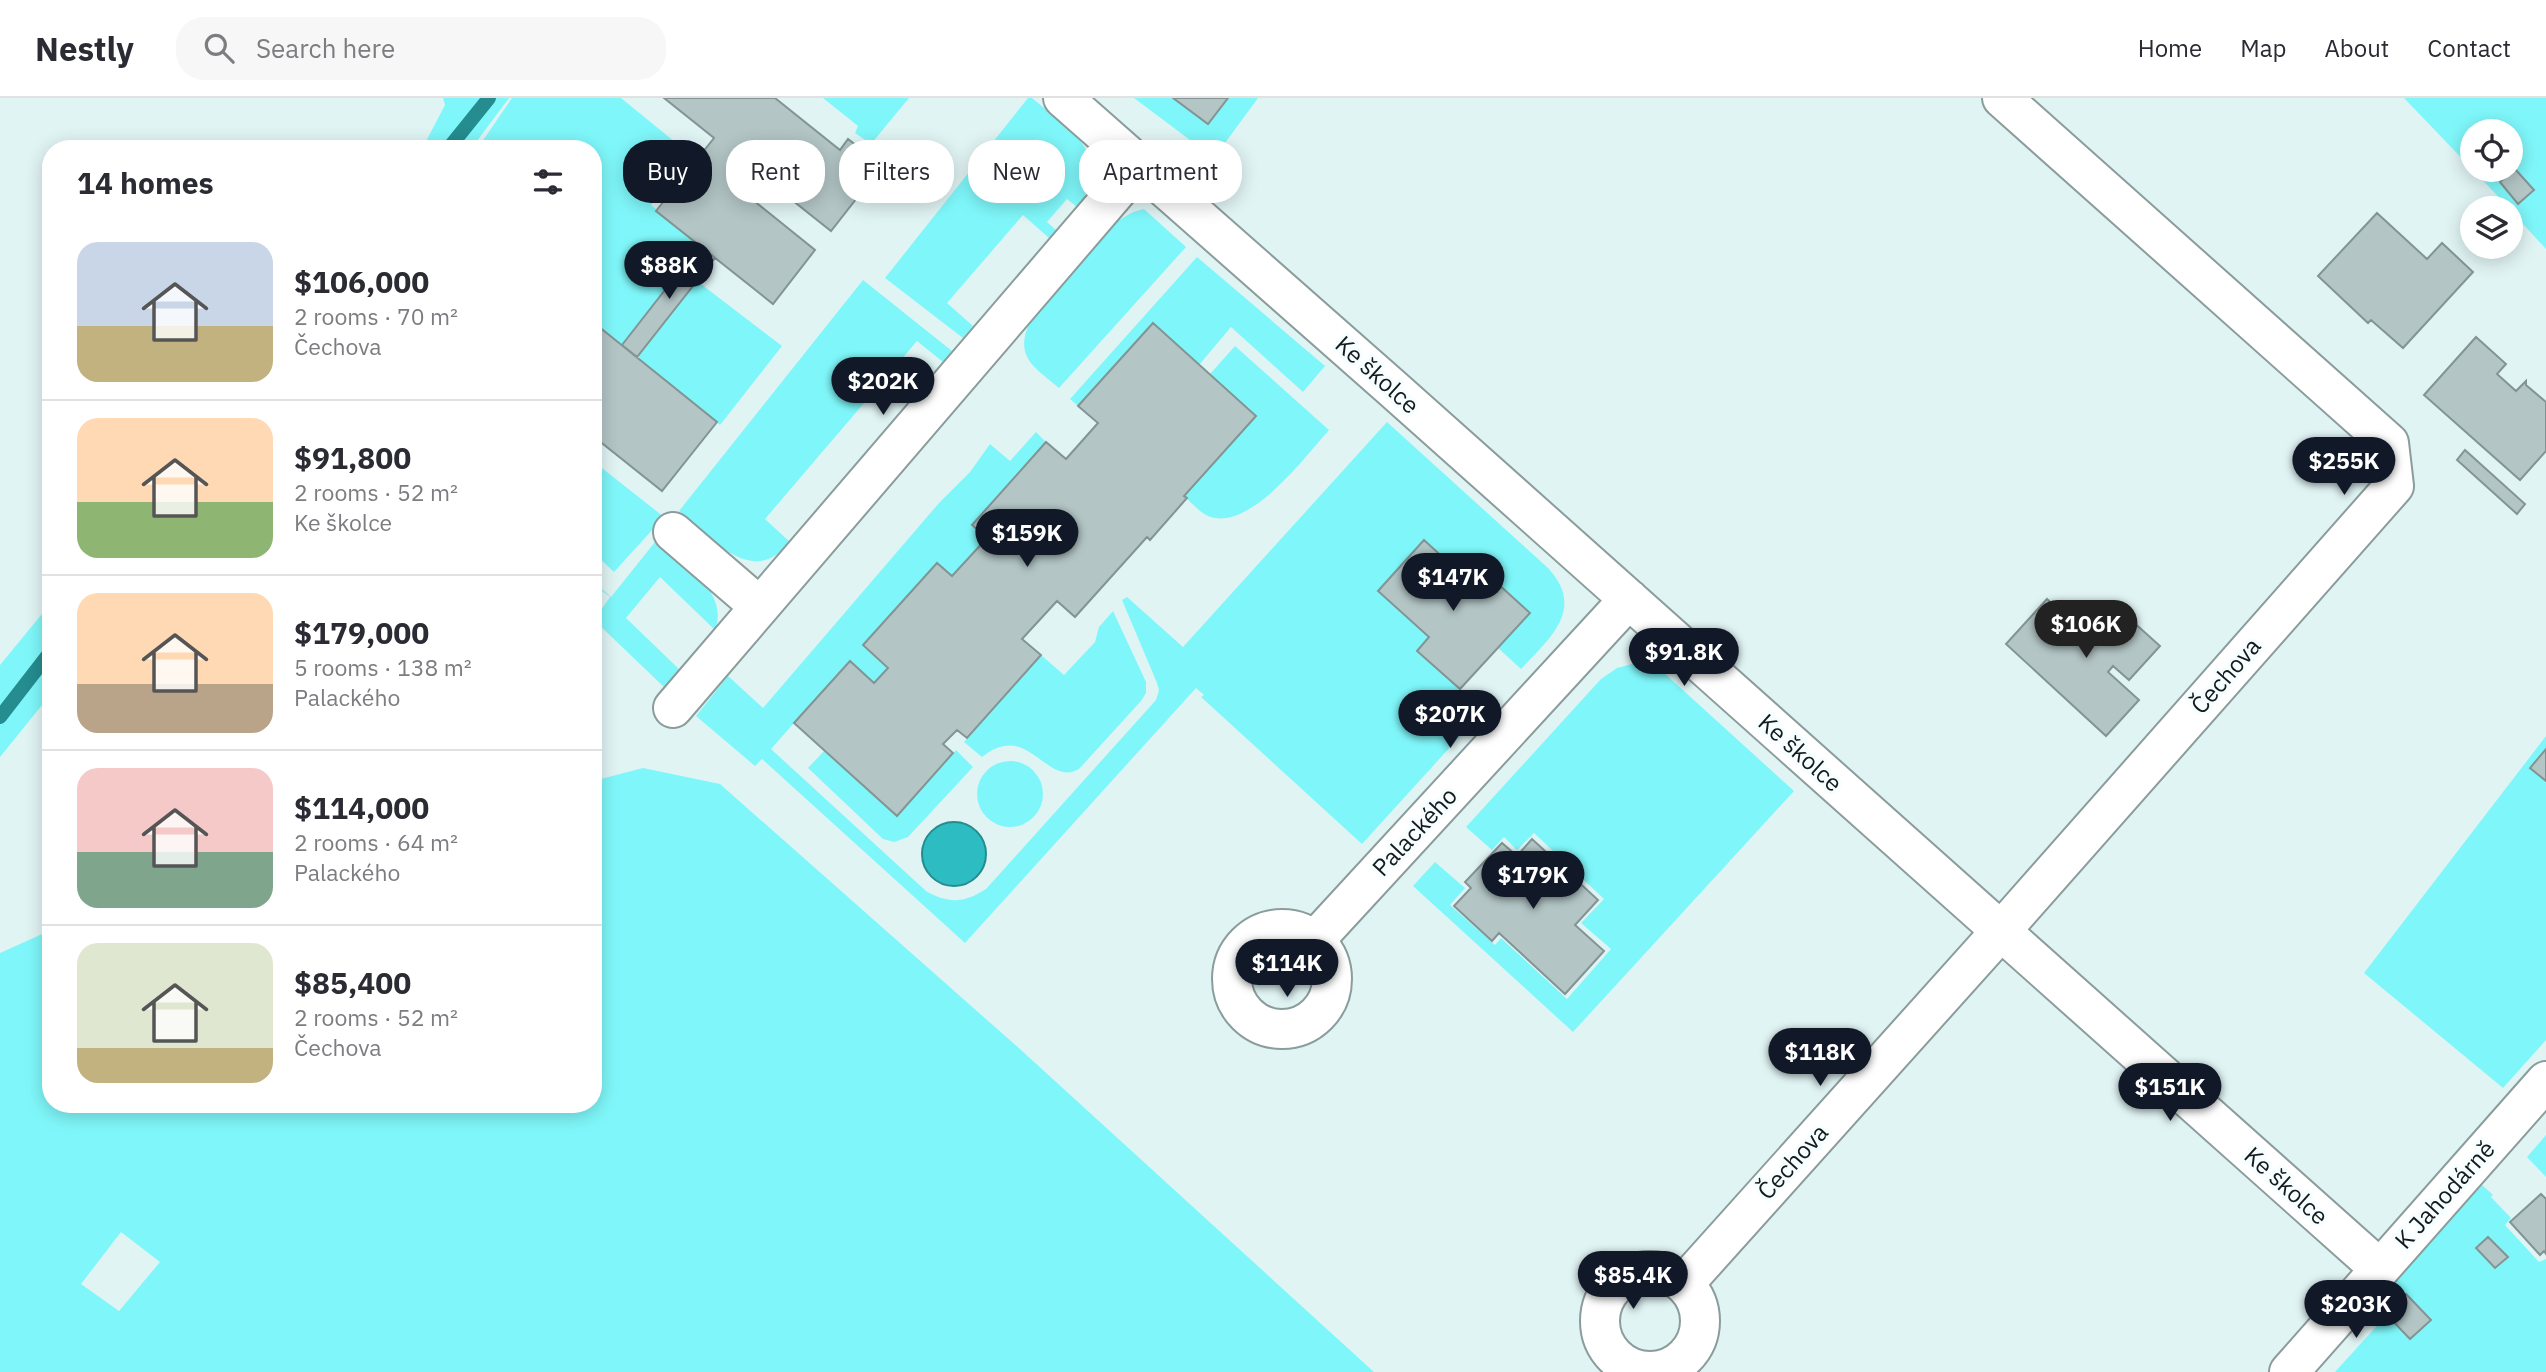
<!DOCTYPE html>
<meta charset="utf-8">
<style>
:root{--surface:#fff;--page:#f7f7f7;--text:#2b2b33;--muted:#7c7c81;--line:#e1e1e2;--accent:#111827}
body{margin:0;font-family:"IBM Plex Sans",sans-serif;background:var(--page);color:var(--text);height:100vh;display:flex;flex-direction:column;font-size:26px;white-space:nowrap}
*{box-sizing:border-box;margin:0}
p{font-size:23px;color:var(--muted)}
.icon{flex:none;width:38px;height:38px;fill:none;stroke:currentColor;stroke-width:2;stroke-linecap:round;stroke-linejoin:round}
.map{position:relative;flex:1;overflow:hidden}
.details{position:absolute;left:42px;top:42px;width:560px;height:973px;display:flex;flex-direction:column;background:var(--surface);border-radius:28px;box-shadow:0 4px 18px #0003}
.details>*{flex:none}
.hud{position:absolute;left:623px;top:42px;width:665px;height:63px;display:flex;gap:14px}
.buttons{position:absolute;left:2460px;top:21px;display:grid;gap:14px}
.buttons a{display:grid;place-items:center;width:63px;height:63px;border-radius:50%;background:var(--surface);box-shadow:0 4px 18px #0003;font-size:35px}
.price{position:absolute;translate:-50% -60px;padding:0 16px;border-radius:24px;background:var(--accent);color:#fff;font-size:23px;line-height:46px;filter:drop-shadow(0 2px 4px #0008)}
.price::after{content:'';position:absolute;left:50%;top:42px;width:21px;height:16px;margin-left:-10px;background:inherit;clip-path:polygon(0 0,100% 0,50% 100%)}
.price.active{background:#222;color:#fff}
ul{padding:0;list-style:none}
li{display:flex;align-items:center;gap:21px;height:175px;padding:0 35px}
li+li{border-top:2px solid var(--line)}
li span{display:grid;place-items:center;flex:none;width:196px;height:140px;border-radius:21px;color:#555}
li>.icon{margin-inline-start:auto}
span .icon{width:84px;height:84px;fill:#fffc;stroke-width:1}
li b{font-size:30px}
h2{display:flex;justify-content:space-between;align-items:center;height:84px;padding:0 35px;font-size:30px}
.pill{padding:0 24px;border-radius:28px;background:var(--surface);box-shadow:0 4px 18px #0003;font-size:24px;line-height:63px}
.pill.active{background:var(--accent);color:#fff}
header{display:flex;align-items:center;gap:42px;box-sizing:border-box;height:98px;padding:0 35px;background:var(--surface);border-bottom:2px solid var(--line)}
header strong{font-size:33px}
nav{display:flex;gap:38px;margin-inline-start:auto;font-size:24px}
.search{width:490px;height:63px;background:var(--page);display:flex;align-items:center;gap:18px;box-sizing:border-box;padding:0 24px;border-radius:28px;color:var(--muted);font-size:26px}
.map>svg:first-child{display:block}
.green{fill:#7ff7fa;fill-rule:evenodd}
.water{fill:#2cbcc1;stroke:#258c8f;stroke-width:2}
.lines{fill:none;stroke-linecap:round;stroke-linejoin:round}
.stream{stroke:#258c8f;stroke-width:14}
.building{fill:#b3c5c5;stroke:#839494;stroke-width:2}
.minor-casing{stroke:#8b9c9c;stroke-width:42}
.minor{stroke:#fff;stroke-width:38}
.labels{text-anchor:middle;stroke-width:7;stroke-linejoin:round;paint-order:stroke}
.street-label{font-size:24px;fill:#151b1b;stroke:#f7feff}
</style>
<header>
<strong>Nestly</strong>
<div class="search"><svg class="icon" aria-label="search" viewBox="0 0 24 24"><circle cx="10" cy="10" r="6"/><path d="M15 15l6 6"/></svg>Search here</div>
<nav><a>Home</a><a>Map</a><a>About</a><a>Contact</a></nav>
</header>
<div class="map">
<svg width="2546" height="1274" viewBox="0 0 2546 1274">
<rect width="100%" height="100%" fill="#e1f4f4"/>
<path class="green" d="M 443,0 L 509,0 L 471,51 L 422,51 L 445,7 Z
M 512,0 L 621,0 L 691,57 L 651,107 L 700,147 L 622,247 L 593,224 L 593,51 L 477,51 Z
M 823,0 L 909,0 L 871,46 L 855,35 L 858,28 Z
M 1028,0 L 1032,0 C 1056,21 1102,48 1091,86 C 1088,94 1082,102 1077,109 L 1067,101 L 1047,124 L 1056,132 L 1049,140 L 1023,117 L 947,205 L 973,228 L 963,240 L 885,180 Z
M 1134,0 L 1258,0 L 1214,60 Z
M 2404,0 L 2546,0 L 2546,151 L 2511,113 L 2511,110 L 2509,110 L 2473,72 L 2511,72 L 2511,33 L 2473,33 L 2473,72 Z
M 1144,111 L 1186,149 L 1059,290 C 1037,271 1015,261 1028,228 L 1114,125 L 1133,114 Z
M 1197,159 L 1325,268 L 1303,294 L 1231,229 L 1199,267 L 1078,308 L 1070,301 Z
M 863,182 L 952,253 L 943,264 L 917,243 L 765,421 L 790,444 C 752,491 712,440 679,413 Z
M 697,183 L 782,248 L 720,327 L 637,259 Z
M 1235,248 L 1329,332 C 1306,358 1254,427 1215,420 C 1202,418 1193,406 1184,398 L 1256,318 L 1210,276 Z
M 1387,324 L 1548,470 C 1586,511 1550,540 1521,571 L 1498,550 L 1529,515 L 1488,476 L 1475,489 L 1424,442 L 1378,493 L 1429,539 L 1418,553 L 1483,613 L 1362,746 L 1201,599 L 1204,597 L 1196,590 L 965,845 L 762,661 L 755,668 L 696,618 L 728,578 L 763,610 L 939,405 L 970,374 L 990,346 L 1010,363 L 1036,334 L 1046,344 L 972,427 L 987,440 L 952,478 L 937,465 L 864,547 L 888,570 L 874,585 L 849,563 L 771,651 L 926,793 C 948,806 965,805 986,791 L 1156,602 L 1159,592 L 1157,585 L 1122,502 L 1127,499 L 1183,549 Z
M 593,363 L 664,419 L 614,474 L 593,454 Z
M 655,444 C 681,466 730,492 715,532 L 660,479 L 626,520 L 680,572 L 666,591 L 594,522 L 610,499 L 593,486 L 593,483 L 611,499 Z
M 51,505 L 51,596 L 0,659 L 0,567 Z
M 1113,513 L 1146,584 L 1146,595 L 1141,603 L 1079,671 C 1046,690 1028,621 982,659 L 964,644 L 1041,557 L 1064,577 L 1095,544 L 1099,529 Z
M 1632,566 L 1646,567 L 1663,574 L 1794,693 L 1573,934 L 1413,788 L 1435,764 L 1465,790 L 1450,807 L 1495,847 L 1501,840 L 1567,901 L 1611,851 L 1581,825 L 1604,801 L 1534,735 L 1517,752 L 1504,739 L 1492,752 L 1466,729 L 1601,581 L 1617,570 Z
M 2546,638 L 2546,942 L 2503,990 L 2364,875 Z
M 956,652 L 973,669 L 908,739 L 894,744 L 883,741 L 808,670 L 824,653 L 897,718 Z
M977 696a33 33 0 1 1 66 0a33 33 0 1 1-66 0Z
M 643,670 L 720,686 L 1021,952 L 1374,1274 L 0,1274 L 0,855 L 51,832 L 51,1006 L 593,1006 L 593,683 ZM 121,1134 L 160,1164 L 119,1213 L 81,1186 Z
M 2546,1037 L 2546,1079 L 2527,1059 Z
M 2480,1085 L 2493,1097 L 2491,1099 L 2511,1120 L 2505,1127 L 2539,1164 L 2546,1161 L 2546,1274 L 2335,1274 L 2404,1198 L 2390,1183 Z"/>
<path class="water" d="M922 756a32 32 0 1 1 64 0a32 32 0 1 1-64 0Z"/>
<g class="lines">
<path class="stream" d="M 448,51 L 489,0
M 0,619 L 51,553"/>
</g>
<path class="building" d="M 664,0 L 775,0 L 840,52 L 848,41 L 882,68 L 831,133 L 768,83 L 753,102 L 815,152 L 773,206 L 656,113 L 714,40 Z
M 1173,0 L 1228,0 L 1208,26 Z
M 2515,71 L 2534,92 L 2518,106 L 2500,84 Z
M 2377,115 L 2427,161 L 2442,145 L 2473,174 L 2403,250 L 2371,222 L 2368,225 L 2318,178 Z
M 700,147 L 715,160 L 637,259 L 622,247 Z
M 593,224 L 717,324 L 662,393 L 593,338 Z
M 1153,225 L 1256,318 L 1184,398 L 1187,400 L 1150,442 L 1147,439 L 1075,519 L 1057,503 L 1022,541 L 1041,557 L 967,640 L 957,632 L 943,646 L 953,655 L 897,718 L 794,625 L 850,563 L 874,585 L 888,570 L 863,547 L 937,465 L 952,478 L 987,440 L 972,427 L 1046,344 L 1066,361 L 1098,325 L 1078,308 Z
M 2476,239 L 2506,266 L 2497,276 L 2516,293 L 2526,283 L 2526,287 L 2546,304 L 2546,353 L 2520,382 L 2424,297 Z
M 2465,352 L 2525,406 L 2517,416 L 2457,362 Z
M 1424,442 L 1475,489 L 1487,476 L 1530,515 L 1460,591 L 1417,553 L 1429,539 L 1378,493 Z
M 2047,501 L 2084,535 L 2111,504 L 2160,548 L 2129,582 L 2113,568 L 2108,574 L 2139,602 L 2106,638 L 2006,546 Z
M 2546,651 L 2546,683 L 2530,670 Z
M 1532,741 L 1598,802 L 1575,827 L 1604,853 L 1565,896 L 1499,835 L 1492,843 L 1454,808 L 1471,790 L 1465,784 L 1502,745 L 1517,758 Z
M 2541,1096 L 2546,1101 L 2546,1156 L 2544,1153 L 2540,1157 L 2510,1124 Z
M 2488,1139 L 2508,1159 L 2495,1170 L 2476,1150 Z
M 2406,1196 L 2431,1222 L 2410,1241 L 2387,1217 Z"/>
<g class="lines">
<g class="minor-casing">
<path id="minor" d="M 1063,0 L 1392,290 L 2380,1171
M 673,434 L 759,508
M 673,610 L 1139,67
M1232 881a50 50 0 1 1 100 0a50 50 0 1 1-100 0Z
M 1315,842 L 1629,501
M1600 1223a50 50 0 1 1 100 0a50 50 0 1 1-100 0Z
M 1684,1186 L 2000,834 L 2394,388 L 2389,345 L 2002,0
M 2289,1274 L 2546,983"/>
</g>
<use href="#minor" class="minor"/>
</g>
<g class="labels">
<g class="street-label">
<text transform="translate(1377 277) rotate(42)" y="8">Ke školce</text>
<text transform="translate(2226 578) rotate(-49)" y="8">Čechova</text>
<text transform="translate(1800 655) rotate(42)" y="8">Ke školce</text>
<text transform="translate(1415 734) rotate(-47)" y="8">Palackého</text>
<text transform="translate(1793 1064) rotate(-48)" y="8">Čechova</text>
<text transform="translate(2286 1088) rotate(42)" y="8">Ke školce</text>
<text transform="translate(2445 1097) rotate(-48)" y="8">K Jahodárně</text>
</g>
</g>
</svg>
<div class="buttons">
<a><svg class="icon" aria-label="locate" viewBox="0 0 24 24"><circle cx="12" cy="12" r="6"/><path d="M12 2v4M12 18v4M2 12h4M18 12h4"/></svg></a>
<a><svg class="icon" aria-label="layers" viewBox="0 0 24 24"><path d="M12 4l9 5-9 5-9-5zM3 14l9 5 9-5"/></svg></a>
</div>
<b class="price" style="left:669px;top:203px">$88K</b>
<b class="price" style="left:883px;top:319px">$202K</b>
<b class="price" style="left:2344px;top:399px">$255K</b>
<b class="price" style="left:1027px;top:471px">$159K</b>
<b class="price" style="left:1453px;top:515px">$147K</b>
<b class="price active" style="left:2086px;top:562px">$106K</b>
<b class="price" style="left:1684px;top:590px">$91.8K</b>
<b class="price" style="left:1450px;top:652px">$207K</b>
<b class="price" style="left:1533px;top:813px">$179K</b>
<b class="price" style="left:1287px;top:901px">$114K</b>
<b class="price" style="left:1820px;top:990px">$118K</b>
<b class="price" style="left:2170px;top:1025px">$151K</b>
<b class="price" style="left:1633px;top:1213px">$85.4K</b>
<b class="price" style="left:2356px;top:1242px">$203K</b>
<div class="hud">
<a class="pill active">Buy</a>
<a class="pill">Rent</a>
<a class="pill">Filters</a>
<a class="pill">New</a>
<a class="pill">Apartment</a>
</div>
<section class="details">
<h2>14 homes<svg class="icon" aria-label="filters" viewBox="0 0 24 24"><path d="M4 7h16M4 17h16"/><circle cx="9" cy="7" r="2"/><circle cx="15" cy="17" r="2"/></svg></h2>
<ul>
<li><span style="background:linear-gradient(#c9d6e8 60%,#c2b280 0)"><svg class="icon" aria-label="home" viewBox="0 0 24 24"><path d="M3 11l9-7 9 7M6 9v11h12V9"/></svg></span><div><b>$106,000</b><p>2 rooms · 70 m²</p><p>Čechova</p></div></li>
<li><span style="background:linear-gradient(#ffd9b3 60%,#8fb573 0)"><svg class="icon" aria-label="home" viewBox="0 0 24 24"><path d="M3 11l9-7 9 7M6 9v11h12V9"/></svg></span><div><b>$91,800</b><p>2 rooms · 52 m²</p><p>Ke školce</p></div></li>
<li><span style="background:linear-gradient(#ffd9b3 65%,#b9a48a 0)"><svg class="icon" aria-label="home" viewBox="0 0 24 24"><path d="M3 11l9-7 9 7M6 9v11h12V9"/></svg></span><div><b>$179,000</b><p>5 rooms · 138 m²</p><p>Palackého</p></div></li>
<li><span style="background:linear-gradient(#f6c9c9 60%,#7fa58c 0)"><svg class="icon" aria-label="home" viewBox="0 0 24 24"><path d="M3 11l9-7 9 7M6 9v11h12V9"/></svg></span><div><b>$114,000</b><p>2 rooms · 64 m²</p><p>Palackého</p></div></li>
<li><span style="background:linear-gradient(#dfe7d0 75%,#c2b280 0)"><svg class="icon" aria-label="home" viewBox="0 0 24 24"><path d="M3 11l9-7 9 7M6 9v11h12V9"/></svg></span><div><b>$85,400</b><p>2 rooms · 52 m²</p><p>Čechova</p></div></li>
</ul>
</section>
</div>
